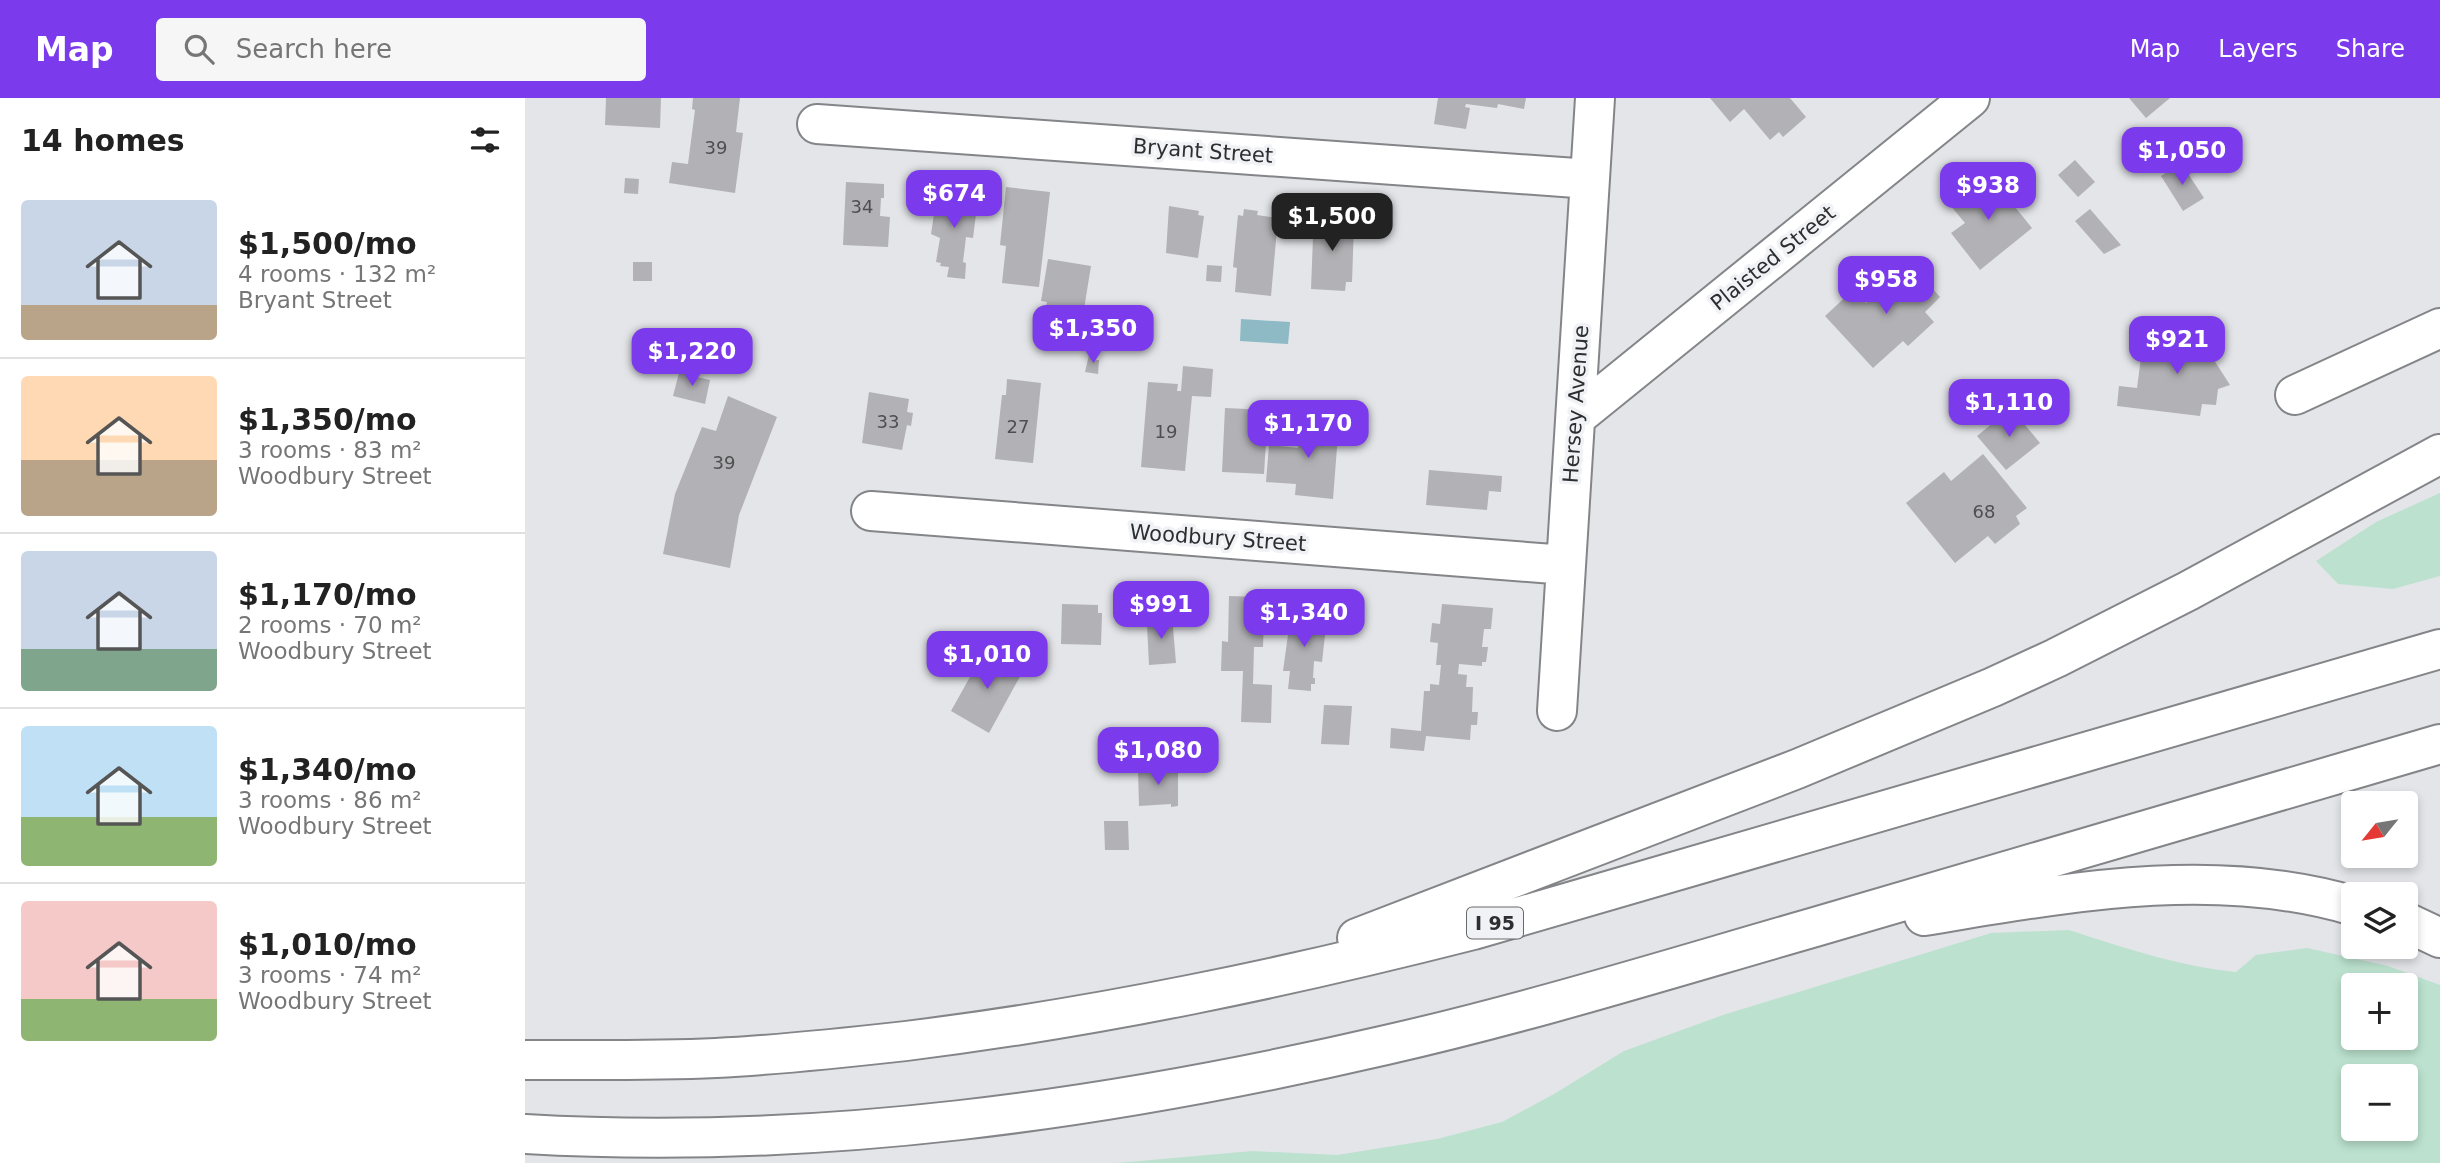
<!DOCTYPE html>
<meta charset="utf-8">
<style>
:root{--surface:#fff;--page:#f6f6f6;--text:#222;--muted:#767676;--line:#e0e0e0;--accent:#7c3aed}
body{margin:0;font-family:"DejaVu Sans",sans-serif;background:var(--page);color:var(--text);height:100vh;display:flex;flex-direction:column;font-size:26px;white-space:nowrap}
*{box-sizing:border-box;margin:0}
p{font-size:23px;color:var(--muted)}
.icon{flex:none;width:38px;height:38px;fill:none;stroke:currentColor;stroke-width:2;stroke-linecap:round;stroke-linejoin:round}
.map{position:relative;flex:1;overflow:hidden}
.details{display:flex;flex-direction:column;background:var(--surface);width:525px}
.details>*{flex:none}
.needle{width:46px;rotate:240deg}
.controls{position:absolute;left:1816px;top:693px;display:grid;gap:14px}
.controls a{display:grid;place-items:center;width:77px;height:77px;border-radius:7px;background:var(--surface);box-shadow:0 4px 10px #0003;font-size:35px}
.price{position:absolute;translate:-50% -60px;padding:0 16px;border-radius:14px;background:var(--accent);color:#fff;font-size:23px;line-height:46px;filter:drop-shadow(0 2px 4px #0008)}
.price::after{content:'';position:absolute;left:50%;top:42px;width:21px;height:16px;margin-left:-10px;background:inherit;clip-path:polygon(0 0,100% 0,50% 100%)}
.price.selected{background:#222;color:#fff}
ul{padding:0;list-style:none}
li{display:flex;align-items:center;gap:21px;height:175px;padding:0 21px}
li+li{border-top:2px solid var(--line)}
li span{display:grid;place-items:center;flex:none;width:196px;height:140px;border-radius:7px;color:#555}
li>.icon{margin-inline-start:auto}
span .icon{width:84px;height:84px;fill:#fffc;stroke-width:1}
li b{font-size:30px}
h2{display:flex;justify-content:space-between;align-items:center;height:84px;padding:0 21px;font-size:30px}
header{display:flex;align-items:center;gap:42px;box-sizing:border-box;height:98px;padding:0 35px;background:var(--accent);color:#fff}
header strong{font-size:33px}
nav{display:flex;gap:38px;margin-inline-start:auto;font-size:24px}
.search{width:490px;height:63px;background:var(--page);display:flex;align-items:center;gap:18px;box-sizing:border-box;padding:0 24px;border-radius:7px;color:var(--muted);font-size:26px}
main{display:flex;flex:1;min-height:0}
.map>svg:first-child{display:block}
.green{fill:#bce2cf;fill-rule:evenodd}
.water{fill:#8dbac4}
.building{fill:#b2b1b5}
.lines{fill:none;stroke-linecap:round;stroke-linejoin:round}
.minor-casing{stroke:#848588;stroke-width:42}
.motorway-casing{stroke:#848588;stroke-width:42}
.minor{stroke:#fff;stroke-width:38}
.motorway{stroke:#fff;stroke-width:38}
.labels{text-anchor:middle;stroke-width:7;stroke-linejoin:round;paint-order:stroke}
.number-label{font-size:18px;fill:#4e4f50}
.shield{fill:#f1f2f6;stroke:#68696b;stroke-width:2}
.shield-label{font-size:19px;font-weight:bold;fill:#2d2e2f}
.street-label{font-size:21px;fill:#2d2e2f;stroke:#f1f2f6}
</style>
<header>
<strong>Map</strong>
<div class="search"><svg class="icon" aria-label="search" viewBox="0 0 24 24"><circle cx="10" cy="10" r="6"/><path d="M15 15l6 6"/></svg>Search here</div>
<nav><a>Map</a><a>Layers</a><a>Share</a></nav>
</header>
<main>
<section class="details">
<h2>14 homes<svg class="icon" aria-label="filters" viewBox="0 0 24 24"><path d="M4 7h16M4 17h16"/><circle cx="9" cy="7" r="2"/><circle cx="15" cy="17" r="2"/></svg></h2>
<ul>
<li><span style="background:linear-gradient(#c9d6e8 75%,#b9a48a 0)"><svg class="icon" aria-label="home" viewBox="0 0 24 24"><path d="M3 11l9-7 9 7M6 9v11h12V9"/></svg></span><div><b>$1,500/mo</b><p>4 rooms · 132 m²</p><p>Bryant Street</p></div></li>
<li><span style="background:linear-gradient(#ffd9b3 60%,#b9a48a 0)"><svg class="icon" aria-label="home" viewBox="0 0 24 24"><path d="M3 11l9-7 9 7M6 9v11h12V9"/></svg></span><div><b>$1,350/mo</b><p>3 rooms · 83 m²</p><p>Woodbury Street</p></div></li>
<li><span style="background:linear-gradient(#c9d6e8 70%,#7fa58c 0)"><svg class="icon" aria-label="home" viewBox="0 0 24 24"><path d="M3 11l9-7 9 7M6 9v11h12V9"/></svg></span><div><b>$1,170/mo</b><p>2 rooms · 70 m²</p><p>Woodbury Street</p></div></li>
<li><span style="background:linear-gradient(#bfe0f5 65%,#8fb573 0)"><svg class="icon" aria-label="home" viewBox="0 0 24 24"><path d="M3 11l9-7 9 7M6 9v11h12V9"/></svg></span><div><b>$1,340/mo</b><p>3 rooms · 86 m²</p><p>Woodbury Street</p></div></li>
<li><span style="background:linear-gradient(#f6c9c9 70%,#8fb573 0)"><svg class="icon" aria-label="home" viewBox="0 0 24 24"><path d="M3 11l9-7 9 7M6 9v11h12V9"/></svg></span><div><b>$1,010/mo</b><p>3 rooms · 74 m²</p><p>Woodbury Street</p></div></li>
</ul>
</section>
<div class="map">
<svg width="1915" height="1065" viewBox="0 0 1915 1065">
<rect width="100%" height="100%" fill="#e3e5e9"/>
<path class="green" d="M 1915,395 L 1915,478 L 1868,491 L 1813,486 L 1791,463 L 1851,424 Z
M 1544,832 C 1599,850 1653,868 1711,874 L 1731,857 L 1782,850 L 1863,868 L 1915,887 L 1915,1065 L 592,1065 L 727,1053 L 812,1057 L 912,1041 L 977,1024 L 1029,996 L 1099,953 L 1198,917 L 1466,835 ZM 1829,887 L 1881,887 L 1881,940 L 1829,940 ZM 1829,978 L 1881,978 L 1881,1031 L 1829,1031 Z"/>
<path class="water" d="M 716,221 L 765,224 L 763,246 L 715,243 Z"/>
<path class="building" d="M 81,0 L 136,0 L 135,30 L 80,27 Z
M 168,0 L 215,0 L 211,34 L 218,35 L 210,95 L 144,85 L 147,64 L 163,66 L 170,12 L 167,11 Z
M 913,0 L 1001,0 L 999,11 L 973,6 L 972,10 L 941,6 L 940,9 L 945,10 L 941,31 L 909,26 Z
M 1185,0 L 1265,0 L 1281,19 L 1258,39 L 1254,34 L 1245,42 L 1219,11 L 1205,24 Z
M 1604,0 L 1645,0 L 1621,20 Z
M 1550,62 L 1570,84 L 1553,99 L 1533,77 Z
M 1656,65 L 1679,100 L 1658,113 L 1636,78 Z
M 1464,77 L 1507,130 L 1455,172 L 1426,135 L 1440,125 L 1425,107 Z
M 100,80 L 114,81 L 113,96 L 99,95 Z
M 321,84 L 359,86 L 359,100 L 356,100 L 355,118 L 365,119 L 363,149 L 318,147 Z
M 481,89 L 525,94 L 514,189 L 477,185 L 481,148 L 475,147 Z
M 413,90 L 426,92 L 425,96 L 453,100 L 448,140 L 441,139 L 438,164 L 441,165 L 440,181 L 422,179 L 424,169 L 415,168 L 416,165 L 411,164 L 415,140 L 406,136 Z
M 644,108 L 674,113 L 673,117 L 679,118 L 673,160 L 641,155 Z
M 719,111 L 733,113 L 732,117 L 753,120 L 746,198 L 710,194 L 712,170 L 708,169 L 713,117 L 718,118 Z
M 1565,111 L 1596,147 L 1579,156 L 1550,123 Z
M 794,116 L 825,118 L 825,127 L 829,127 L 827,184 L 821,184 L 820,193 L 786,191 L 788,139 L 789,125 L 794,125 Z
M 523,161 L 566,168 L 559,211 L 556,211 L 553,229 L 522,223 L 524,212 L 520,212 L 522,204 L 516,203 Z
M 108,164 L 127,164 L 127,183 L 108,183 Z
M 1385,165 L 1415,199 L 1400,214 L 1409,224 L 1383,248 L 1378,243 L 1348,270 L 1300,218 L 1328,192 L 1341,205 Z
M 682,167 L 697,168 L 696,184 L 681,183 Z
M 1635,232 L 1692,239 L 1689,262 L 1705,287 L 1693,291 L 1691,307 L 1677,306 L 1675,318 L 1592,308 L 1594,288 L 1612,290 L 1617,252 L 1633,254 Z
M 564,257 L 572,258 L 571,262 L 574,262 L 573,276 L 560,274 Z
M 658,268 L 688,271 L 686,299 L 667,298 L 660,373 L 616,369 L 623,284 L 653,286 L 652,293 L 656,293 Z
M 154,275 L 185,282 L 180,306 L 148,298 Z
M 482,281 L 516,285 L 508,365 L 470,361 L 477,297 L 481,297 Z
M 344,294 L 384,301 L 382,314 L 388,315 L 386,328 L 382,327 L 377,352 L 337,345 Z
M 203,298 L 252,319 L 214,417 L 205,470 L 138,456 L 150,396 L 177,329 L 191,333 Z
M 700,310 L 743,312 L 739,376 L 697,374 Z
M 1486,310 L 1515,345 L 1481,372 L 1452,338 Z
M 776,321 L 814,324 L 808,401 L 770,397 L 771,386 L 741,384 L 744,347 L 773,350 Z
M 1458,356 L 1502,410 L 1491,418 L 1495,426 L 1470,446 L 1463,438 L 1430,465 L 1381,405 L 1419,374 L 1426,383 Z
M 904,372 L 977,378 L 976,394 L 964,393 L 962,412 L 901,407 Z
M 704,498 L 731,499 L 730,521 L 739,521 L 738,549 L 729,549 L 728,586 L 747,587 L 746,625 L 716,624 L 718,573 L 696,573 L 697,543 L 703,544 Z
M 537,506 L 573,507 L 573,515 L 577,515 L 576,547 L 536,546 Z
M 917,506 L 968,510 L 966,531 L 959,531 L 957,549 L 963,549 L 961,564 L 957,564 L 957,568 L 934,566 L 933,576 L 942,577 L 941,589 L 948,589 L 947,614 L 953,614 L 952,627 L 946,627 L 945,642 L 901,638 L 899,653 L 865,650 L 866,630 L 896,633 L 899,593 L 905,593 L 905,586 L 914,587 L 916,567 L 911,567 L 913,545 L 905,544 L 907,525 L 915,526 Z
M 766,515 L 802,519 L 797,564 L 789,563 L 788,580 L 790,580 L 790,586 L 786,586 L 786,593 L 763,591 L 765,573 L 758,573 Z
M 647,518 L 651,565 L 624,567 L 622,527 L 626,527 L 625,520 Z
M 460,552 L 498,573 L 464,635 L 426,613 Z
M 799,607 L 827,608 L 824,647 L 796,646 Z
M 653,670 L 653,708 L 646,709 L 646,706 L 614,708 L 613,672 Z
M 579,723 L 603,723 L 604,752 L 580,752 Z"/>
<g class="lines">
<g class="minor-casing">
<path id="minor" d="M 292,26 L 1065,81
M 1770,297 L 1915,230
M 1051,319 L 1445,0
M 346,413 L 1041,467
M 1032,613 L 1070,0"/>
</g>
<g class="motorway-casing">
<path id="motorway" d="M 1399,818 C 1540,795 1688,766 1829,808
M 1881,824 L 1915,840
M 832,840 L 1272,671 L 1468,589 L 1531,560 L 1663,493 L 1915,356
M 0,962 C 64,962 127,963 191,960 C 254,957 318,950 381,943 C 575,919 759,880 948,832 L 1915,551
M 0,1036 C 289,1053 580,1012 861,947 C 1006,914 1147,870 1290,829 C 1498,768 1707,707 1915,646"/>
</g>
<use href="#minor" class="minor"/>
<use href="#motorway" class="motorway"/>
</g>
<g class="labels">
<g class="number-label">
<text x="191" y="56">39</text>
<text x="337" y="115">34</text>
<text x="363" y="330">33</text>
<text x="493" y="335">27</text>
<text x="641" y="340">19</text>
<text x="199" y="371">39</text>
<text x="1459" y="420">68</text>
</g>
<rect class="shield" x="942" y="809.5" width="56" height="31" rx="5"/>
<g class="shield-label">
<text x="970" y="832">I 95</text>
</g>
<g class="street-label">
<text transform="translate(678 53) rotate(4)" y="7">Bryant Street</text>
<text transform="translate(1248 160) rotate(-39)" y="7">Plaisted Street</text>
<text transform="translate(1051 306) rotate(-86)" y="7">Hersey Avenue</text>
<text transform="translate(693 440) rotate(4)" y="7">Woodbury Street</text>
</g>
</g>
</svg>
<div class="controls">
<a><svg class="needle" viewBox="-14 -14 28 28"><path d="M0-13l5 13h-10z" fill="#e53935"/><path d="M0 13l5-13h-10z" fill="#767676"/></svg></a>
<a><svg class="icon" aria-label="layers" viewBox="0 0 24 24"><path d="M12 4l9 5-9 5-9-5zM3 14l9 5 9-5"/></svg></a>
<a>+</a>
<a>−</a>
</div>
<b class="price" style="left:1657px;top:89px">$1,050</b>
<b class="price" style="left:1463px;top:124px">$938</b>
<b class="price" style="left:429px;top:132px">$674</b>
<b class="price selected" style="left:807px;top:155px">$1,500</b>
<b class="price" style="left:1361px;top:218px">$958</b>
<b class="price" style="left:568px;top:267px">$1,350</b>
<b class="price" style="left:1652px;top:278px">$921</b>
<b class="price" style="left:167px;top:290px">$1,220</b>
<b class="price" style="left:1484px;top:341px">$1,110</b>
<b class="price" style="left:783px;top:362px">$1,170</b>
<b class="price" style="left:636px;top:543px">$991</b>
<b class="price" style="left:779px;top:551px">$1,340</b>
<b class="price" style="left:462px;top:593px">$1,010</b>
<b class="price" style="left:633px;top:689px">$1,080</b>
</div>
</main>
